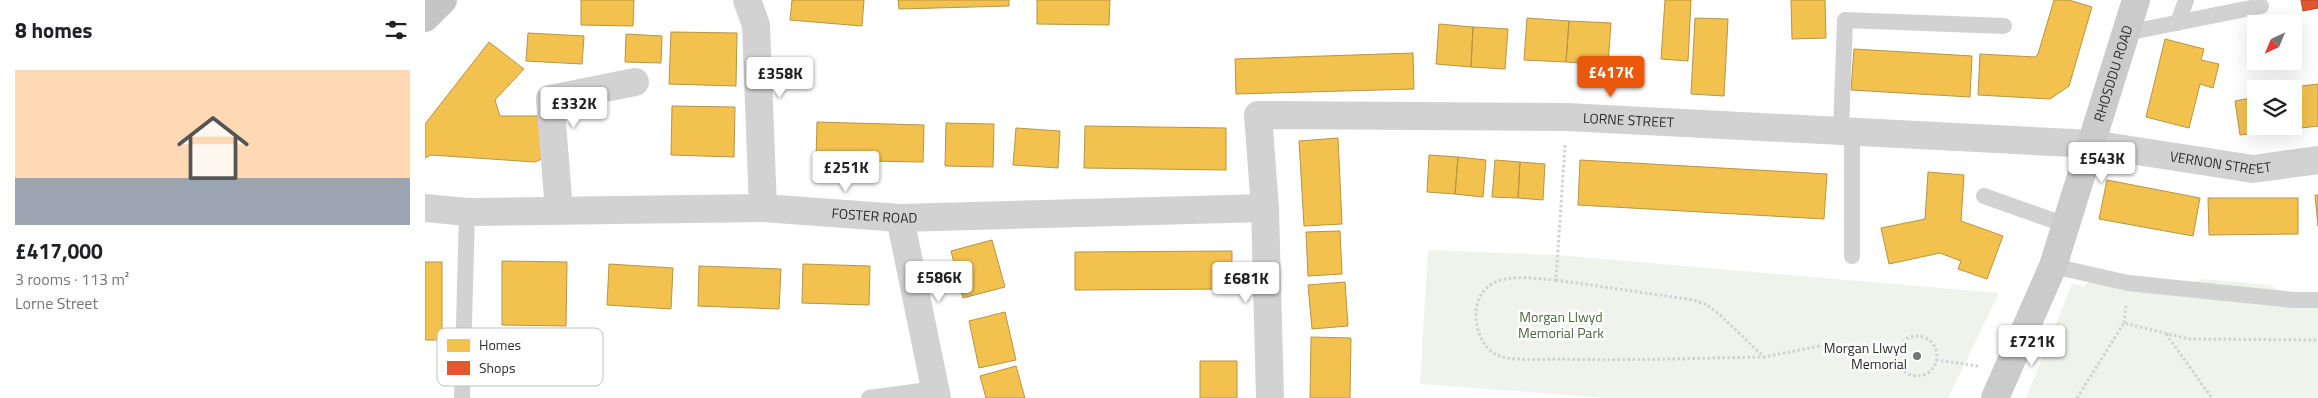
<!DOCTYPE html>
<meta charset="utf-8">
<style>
:root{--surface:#fff;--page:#f2f2f2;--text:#202124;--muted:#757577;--line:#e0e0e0;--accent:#ea580c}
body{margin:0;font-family:"Titillium Web",sans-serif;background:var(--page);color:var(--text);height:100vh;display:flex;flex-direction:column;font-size:19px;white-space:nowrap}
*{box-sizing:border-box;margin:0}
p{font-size:16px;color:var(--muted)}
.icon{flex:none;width:28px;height:28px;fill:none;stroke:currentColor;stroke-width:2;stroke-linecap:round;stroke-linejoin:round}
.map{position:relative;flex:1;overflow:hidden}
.sheet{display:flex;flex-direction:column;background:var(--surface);width:425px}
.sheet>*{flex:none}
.needle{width:32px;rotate:224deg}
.tools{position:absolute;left:1822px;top:15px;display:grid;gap:10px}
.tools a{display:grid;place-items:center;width:55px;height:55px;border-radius:0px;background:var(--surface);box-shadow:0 5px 20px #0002;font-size:25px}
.price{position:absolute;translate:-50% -42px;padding:0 11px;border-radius:5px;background:#fff;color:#222;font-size:16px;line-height:32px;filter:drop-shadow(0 1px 2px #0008)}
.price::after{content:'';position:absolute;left:50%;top:30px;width:15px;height:11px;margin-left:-8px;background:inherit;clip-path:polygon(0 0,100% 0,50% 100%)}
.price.on{background:var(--accent);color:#fff}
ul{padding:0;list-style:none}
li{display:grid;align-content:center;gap:10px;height:265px;padding:0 15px}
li+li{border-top:1px solid var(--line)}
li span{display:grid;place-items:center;height:155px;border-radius:0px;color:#555}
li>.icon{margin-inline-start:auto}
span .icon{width:90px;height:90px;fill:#fffc;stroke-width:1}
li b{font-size:21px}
h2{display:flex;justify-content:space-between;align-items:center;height:60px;padding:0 15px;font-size:21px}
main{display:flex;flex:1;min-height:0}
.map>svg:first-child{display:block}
.green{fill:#eff3eb}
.homes{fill:#f2c14e;stroke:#b79544}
.shops{fill:#e4572e;stroke:#ad4a2e}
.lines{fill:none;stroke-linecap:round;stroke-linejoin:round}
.path{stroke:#d2d2d2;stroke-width:3;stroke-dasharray:2.5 2.5;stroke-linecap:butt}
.lane{stroke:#d2d2d2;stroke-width:16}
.street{stroke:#d2d2d2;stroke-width:28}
.secondary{stroke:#cbcbcb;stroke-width:28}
.primary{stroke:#c5c5c5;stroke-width:28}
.poi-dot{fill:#767676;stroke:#fff;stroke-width:2}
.labels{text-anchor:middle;stroke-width:5;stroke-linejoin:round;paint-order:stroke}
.street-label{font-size:14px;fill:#2d2d2d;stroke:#fff}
.park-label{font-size:14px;fill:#4c663d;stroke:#fff}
.poi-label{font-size:14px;fill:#2d2d2d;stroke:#fff;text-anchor:end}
.key{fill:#fff;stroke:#c0c0c0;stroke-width:1}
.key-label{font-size:14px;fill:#2d2d2d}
</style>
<main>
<section class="sheet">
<h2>8 homes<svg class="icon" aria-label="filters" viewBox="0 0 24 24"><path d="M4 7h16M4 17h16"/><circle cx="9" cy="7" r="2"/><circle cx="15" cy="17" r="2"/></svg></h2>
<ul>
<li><span style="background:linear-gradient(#ffd9b3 70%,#9aa5b1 0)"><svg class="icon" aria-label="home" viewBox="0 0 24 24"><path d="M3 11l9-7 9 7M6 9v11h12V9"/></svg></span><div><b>£417,000</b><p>3 rooms · 113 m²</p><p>Lorne Street</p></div></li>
</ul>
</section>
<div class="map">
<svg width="1893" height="398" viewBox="0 0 1893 398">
<rect width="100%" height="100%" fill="#fff"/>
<path class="green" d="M 1003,250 L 1132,255 L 1574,293 L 1523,398 L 1181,398 L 995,384 Z
M 1779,279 L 1846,285 L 1874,308 L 1891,307 L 1893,304 L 1893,398 L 1601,398 L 1647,284 L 1659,286 L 1665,281 L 1740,291 Z"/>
<path class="homes" d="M 156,0 L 209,0 L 208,26 L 156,25 Z
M 367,0 L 439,0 L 437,26 L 365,20 Z
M 473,0 L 584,0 L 584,6 L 474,9 Z
M 612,0 L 685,0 L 684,25 L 612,24 Z
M 1240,0 L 1266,0 L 1263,61 L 1236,59 Z
M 1366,0 L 1400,0 L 1401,38 L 1367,39 Z
M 1629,0 L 1644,0 L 1667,7 L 1644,86 L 1625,99 L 1553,95 L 1555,54 L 1610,57 L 1613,54 Z
M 1102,18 L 1144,21 L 1141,62 L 1099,60 Z
M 1270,18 L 1303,19 L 1299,96 L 1266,94 Z
M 1144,21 L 1186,23 L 1183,65 L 1141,62 Z
M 1014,24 L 1048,27 L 1046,67 L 1011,64 Z
M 1048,27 L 1083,29 L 1080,69 L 1046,67 Z
M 246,32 L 312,33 L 311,86 L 244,84 Z
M 103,33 L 159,36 L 157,64 L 101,61 Z
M 201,34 L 237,36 L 236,63 L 200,62 Z
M 1740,39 L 1779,49 L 1776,60 L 1794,64 L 1788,88 L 1775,84 L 1764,128 L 1721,117 Z
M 64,42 L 99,69 L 70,100 L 75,116 L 120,116 L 117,159 L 110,162 L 6,155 L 0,158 L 0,124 Z
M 1429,49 L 1547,56 L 1545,97 L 1426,90 Z
M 988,53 L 989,89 L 811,94 L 810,59 Z
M 1893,84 L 1893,126 L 1867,129 L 1866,126 L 1869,126 L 1869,89 L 1860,88 Z
M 1831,97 L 1831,126 L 1861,126 L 1861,130 L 1815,135 L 1810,101 Z
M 247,106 L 310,107 L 309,157 L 246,155 Z
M 392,122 L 499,125 L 498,162 L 391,160 Z
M 521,123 L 569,124 L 568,167 L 520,166 Z
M 660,126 L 801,128 L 801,170 L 659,168 Z
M 591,128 L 635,131 L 633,168 L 588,165 Z
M 913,138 L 917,224 L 879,226 L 874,141 Z
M 1004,155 L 1033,157 L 1030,194 L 1002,192 Z
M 1033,157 L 1061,160 L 1058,197 L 1030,194 Z
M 1070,160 L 1095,162 L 1093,198 L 1067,197 Z
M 1155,160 L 1402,174 L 1399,219 L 1153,205 Z
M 1095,162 L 1120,164 L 1118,200 L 1093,198 Z
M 1503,172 L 1539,175 L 1536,221 L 1578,236 L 1562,279 L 1533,269 L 1536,261 L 1515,253 L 1464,264 L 1456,228 L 1500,219 Z
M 1682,180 L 1775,198 L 1768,236 L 1674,219 Z
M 1890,195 L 1893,195 L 1893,226 Z
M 1783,198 L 1873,198 L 1873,234 L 1784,235 Z
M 915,231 L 917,274 L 883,276 L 881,232 Z
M 567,240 L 580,287 L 538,298 L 526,251 Z
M 807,251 L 807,289 L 650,290 L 650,252 Z
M 77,261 L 142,262 L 141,326 L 77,325 Z
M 0,262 L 17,262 L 17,340 L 0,340 Z
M 184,264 L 248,268 L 246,309 L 182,305 Z
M 378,264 L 445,266 L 444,305 L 377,303 Z
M 274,266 L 356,269 L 354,309 L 273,306 Z
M 920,282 L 923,326 L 887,329 L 883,285 Z
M 580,312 L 591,360 L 554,368 L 544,321 Z
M 886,337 L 926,338 L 925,398 L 885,398 Z
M 775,361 L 812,361 L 812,398 L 775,398 Z
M 591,366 L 600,398 L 561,398 L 555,376 Z"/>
<path class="shops" d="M 1876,0 L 1893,0 L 1893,8 L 1878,11 Z"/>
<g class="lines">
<path class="path" d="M 1140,145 L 1131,280 L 1269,300 L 1282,305 L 1294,314 L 1339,357 L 1395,346 L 1472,354
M 1131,280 C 1111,279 1080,273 1064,286 C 1041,302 1050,351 1078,357 C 1096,361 1119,359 1138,359 C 1205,361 1272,358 1339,357
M 1699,323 L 1701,306
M 1741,334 L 1787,398
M1472 356a20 20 0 1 1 40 0a20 20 0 1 1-40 0Z
M 1511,360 L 1553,366
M 1652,398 L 1699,323 L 1764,339 L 1893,340"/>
<path class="lane" d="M 1753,23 L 1761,0
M 1701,33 L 1836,6
M 1416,131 L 1420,20 L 1579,26
M 1427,132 L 1427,256
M 1559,196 L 1641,225
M 1628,266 L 1703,283 L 1869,300 L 1893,300
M 37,398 L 42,212
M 444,398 L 510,389"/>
<g class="street">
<path d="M 322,0 L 331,25 L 338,208"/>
<path id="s1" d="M 0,208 L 42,212 L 338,208 L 475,218 L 840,208"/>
<path d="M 134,210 L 125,99 L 210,82"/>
<path d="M 475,218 L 512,398"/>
<path id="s2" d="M 845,398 L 840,208 L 833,115 L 1142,117 L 1667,144 L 1828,169 L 1893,160"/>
</g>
<path class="secondary" id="s3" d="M 1570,398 L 1628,266 L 1711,0"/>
<path class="primary" d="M 0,18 L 18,0"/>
</g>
<circle class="poi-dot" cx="1492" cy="356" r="5"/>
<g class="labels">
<g class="street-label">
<text dy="5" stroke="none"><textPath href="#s3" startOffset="346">RHOSDDU ROAD</textPath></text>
<text dy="5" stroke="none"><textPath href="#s2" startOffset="654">LORNE STREET</textPath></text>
<text dy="5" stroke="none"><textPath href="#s2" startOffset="1248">VERNON STREET</textPath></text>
<text dy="5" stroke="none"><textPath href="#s1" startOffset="450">FOSTER ROAD</textPath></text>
</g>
<g class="park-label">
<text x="1136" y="322">Morgan Llwyd<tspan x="1136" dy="16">Memorial Park</tspan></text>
</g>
<g class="poi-label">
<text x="1482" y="353">Morgan Llwyd<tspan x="1482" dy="16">Memorial</tspan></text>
</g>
</g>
<rect x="12" y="328" width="166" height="58" rx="8" class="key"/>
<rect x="22" y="339" width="23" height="13" fill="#f2c14e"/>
<rect x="22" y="361" width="23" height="14" fill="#e4572e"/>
<g class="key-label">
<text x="54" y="350">Homes</text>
<text x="54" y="373">Shops</text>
</g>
</svg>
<div class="tools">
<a><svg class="needle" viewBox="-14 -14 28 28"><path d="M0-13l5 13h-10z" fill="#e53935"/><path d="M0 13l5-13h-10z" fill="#757577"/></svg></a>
<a><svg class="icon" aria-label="layers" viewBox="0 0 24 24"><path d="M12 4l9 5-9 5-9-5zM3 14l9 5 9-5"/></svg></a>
</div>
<b class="price on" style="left:1186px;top:98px">£417K</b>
<b class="price" style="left:355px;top:99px">£358K</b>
<b class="price" style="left:149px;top:129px">£332K</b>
<b class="price" style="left:1677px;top:184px">£543K</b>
<b class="price" style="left:421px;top:193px">£251K</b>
<b class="price" style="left:514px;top:303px">£586K</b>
<b class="price" style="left:821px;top:304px">£681K</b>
<b class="price" style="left:1607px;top:367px">£721K</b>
</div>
</main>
